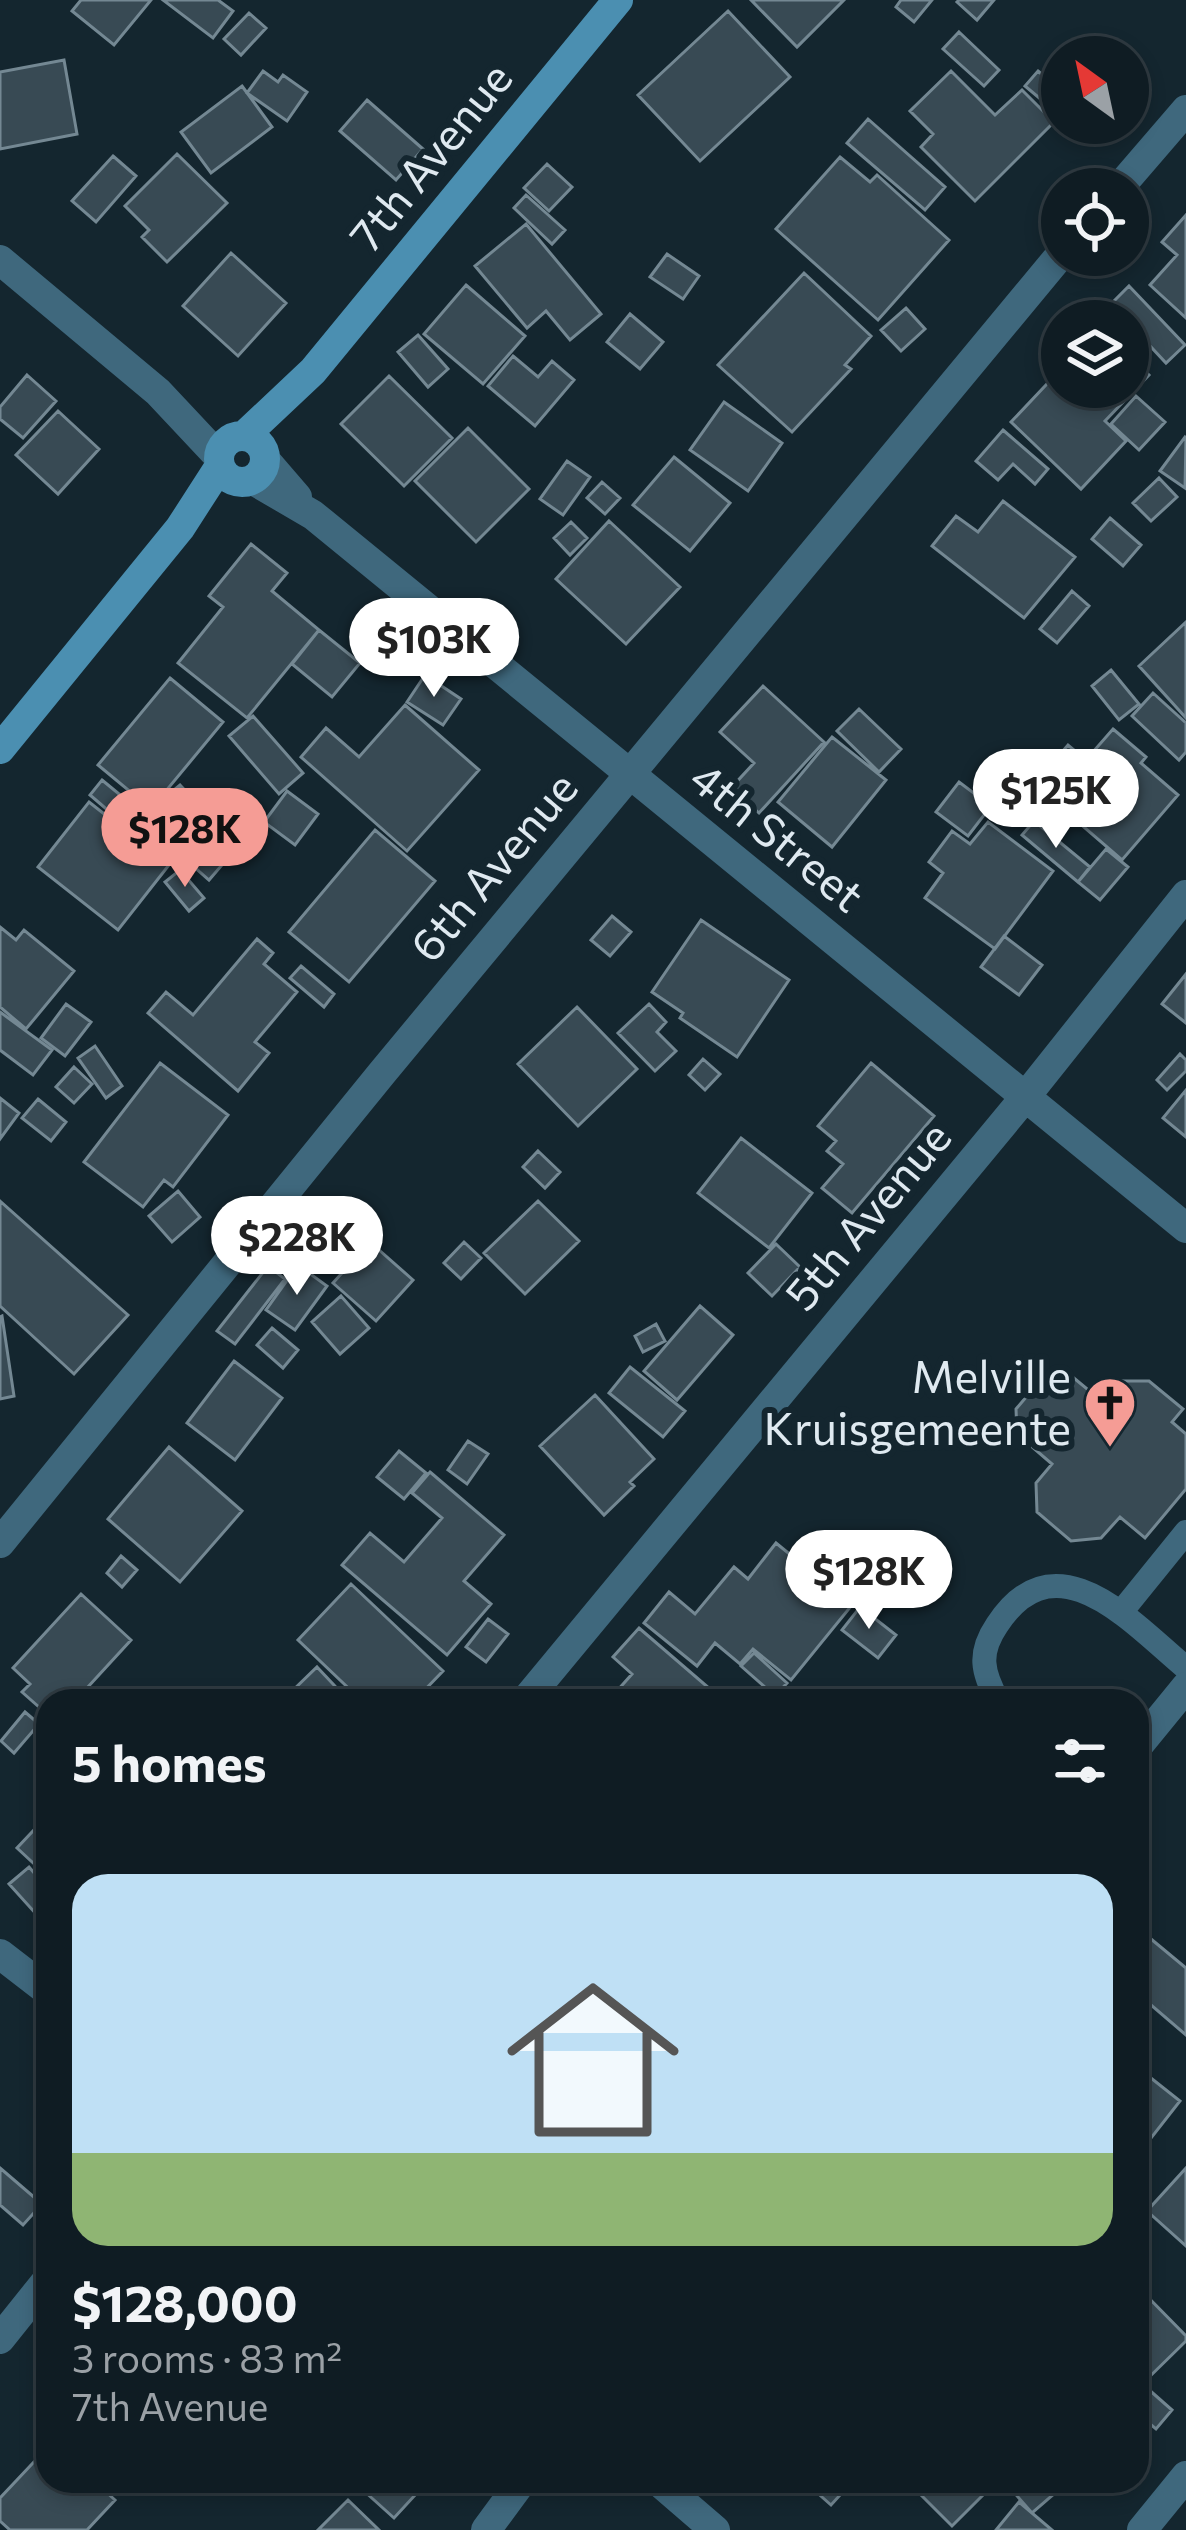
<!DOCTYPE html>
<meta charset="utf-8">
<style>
:root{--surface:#0f1c23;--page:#18252b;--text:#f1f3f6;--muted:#9ba1a6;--line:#2f3a41;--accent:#f59c95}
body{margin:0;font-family:Commissioner,sans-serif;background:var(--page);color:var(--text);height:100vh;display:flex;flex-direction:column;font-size:45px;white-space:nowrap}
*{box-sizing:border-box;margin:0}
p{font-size:39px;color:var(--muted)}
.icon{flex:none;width:66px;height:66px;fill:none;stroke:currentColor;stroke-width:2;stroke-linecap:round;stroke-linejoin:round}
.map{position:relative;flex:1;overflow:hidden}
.panel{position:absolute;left:36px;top:1689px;width:1113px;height:804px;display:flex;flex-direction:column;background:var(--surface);border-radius:36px;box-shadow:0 6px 18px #0003,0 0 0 3px var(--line)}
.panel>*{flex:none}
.needle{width:78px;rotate:327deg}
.tools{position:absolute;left:1041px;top:36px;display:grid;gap:24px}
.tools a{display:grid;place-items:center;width:108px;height:108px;border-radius:50%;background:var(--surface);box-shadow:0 6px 18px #0003,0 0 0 3px var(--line);font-size:60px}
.price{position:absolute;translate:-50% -102px;padding:0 27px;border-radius:42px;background:#fff;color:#222;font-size:39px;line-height:78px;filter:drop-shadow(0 3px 6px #0008)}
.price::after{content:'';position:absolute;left:50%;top:72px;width:36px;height:27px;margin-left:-18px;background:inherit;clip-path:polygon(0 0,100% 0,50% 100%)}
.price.active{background:var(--accent);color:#111}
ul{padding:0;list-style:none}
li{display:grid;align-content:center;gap:24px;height:636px;padding:0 36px}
li span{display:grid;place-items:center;height:372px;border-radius:36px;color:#555}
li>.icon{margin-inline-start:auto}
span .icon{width:216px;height:216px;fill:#fffc;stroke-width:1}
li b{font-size:51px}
h2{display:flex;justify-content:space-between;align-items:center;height:144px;padding:0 36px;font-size:51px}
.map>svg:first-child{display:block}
.building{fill:#384a54;stroke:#748893;stroke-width:3}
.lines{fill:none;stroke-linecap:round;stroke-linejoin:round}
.lane{stroke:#3f687d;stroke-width:24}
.street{stroke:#3f687d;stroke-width:30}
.secondary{stroke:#4b8fb1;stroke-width:30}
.labels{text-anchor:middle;stroke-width:12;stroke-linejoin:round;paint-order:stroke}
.street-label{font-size:45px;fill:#dfe9f0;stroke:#14262f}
.poi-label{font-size:45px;fill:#dfe9f0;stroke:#14262f;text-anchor:end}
</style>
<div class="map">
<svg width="1186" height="2530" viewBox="0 0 1186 2530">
<rect width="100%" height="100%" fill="#14262f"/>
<path class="building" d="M 81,0 L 151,0 L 114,45 L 72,11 Z
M 163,0 L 218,0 L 233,11 L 213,38 Z
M 751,0 L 844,0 L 797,47 Z
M 901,0 L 932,0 L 914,22 L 896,7 Z
M 959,0 L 994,0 L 977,20 L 957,2 Z
M 728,11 L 790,77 L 700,161 L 638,95 Z
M 249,13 L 266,28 L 241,55 L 224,39 Z
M 959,32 L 999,70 L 984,86 L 943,49 Z
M 64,60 L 77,134 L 0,149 L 0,72 Z
M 263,71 L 278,82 L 283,75 L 307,92 L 287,121 L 247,93 Z
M 951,71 L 995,115 L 1022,90 L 1054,122 L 975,201 L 921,147 L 933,134 L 910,111 Z
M 1038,71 L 1062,92 L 1062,104 L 1056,112 L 1025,86 Z
M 242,86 L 272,127 L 211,173 L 181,132 Z
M 367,100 L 423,149 L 396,180 L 340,131 Z
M 868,119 L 945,187 L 925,210 L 847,143 Z
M 177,154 L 227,203 L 167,262 L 142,237 L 149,230 L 125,206 Z
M 113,156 L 136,176 L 96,222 L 72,201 Z
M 840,157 L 870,182 L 877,175 L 949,240 L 878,320 L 776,229 Z
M 547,164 L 572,187 L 549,211 L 524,188 Z
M 526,195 L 565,230 L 552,244 L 514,208 Z
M 1186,215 L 1186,318 L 1150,285 L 1177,255 L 1162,242 Z
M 526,224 L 601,314 L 570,340 L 546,311 L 527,328 L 475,266 Z
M 231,253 L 286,303 L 238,356 L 183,306 Z
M 667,254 L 699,276 L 683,299 L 650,277 Z
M 804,273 L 871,336 L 845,365 L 851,369 L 792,432 L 718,365 Z
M 466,285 L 525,336 L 483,384 L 424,334 Z
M 1129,286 L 1185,345 L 1166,363 L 1111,304 Z
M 906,308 L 925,329 L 901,351 L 881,330 Z
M 630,314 L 663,342 L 640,369 L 607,342 Z
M 418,335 L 448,369 L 428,387 L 398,352 Z
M 1128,354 L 1149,375 L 1105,421 L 1126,441 L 1081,489 L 1011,422 L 1062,368 L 1062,387 L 1128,387 Z
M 513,356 L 538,377 L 552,361 L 574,380 L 535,426 L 488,386 Z
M 27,375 L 56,401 L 23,438 L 0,419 L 0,407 Z
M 389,376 L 452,438 L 404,486 L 341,424 Z
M 1136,396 L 1165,422 L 1139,450 L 1111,424 Z
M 724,402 L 782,443 L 748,491 L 690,450 Z
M 58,411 L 99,449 L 58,494 L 16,455 Z
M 468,428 L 529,489 L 476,542 L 415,481 Z
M 1003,430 L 1048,469 L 1035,484 L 1013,464 L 998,480 L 976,461 Z
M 1185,437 L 1186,438 L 1185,488 L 1160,471 Z
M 674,457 L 730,503 L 690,551 L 633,505 Z
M 567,461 L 590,477 L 563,515 L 540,499 Z
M 1159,478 L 1177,497 L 1151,521 L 1133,503 Z
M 602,482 L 620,498 L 605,514 L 587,498 Z
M 1003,501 L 1075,557 L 1024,618 L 932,546 L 956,516 L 978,532 Z
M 1110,518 L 1141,545 L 1123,566 L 1092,539 Z
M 609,521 L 680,587 L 626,644 L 556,579 Z
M 571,522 L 587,538 L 570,555 L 554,538 Z
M 251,544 L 287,573 L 272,591 L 319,630 L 247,718 L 178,663 L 223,607 L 209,596 Z
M 1072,591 L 1089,606 L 1057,643 L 1040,629 Z
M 1186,622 L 1186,718 L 1139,666 Z
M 319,630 L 360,663 L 332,697 L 292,664 Z
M 1111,670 L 1139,704 L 1119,720 L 1092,686 Z
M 425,675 L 461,699 L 443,725 L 407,702 Z
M 170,678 L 223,722 L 151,809 L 98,765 Z
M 763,686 L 824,742 L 759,813 L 731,788 L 754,763 L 720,732 Z
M 1153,693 L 1186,723 L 1186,752 L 1179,760 L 1132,716 Z
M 405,705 L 479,770 L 407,851 L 301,757 L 326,728 L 359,757 Z
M 859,709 L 901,749 L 879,772 L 837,731 Z
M 253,716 L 303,773 L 279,794 L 229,736 Z
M 1113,729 L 1146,757 L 1141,763 L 1178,795 L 1122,860 L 1034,784 L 1068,745 L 1086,760 Z
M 832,737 L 886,780 L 832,847 L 778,802 Z
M 102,780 L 130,803 L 118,819 L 90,795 Z
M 959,782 L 991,806 L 968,836 L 936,812 Z
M 180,785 L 196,802 L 174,821 L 158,803 Z
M 287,791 L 318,814 L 295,845 L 264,822 Z
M 89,802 L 169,865 L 118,930 L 38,867 Z
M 162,812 L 222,865 L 209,880 L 149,827 Z
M 1034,821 L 1090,867 L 1078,882 L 1022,835 Z
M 988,822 L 1053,871 L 995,949 L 925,898 L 943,873 L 929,862 L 952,831 L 970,844 Z
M 375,830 L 435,881 L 349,982 L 289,932 Z
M 1106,849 L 1128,867 L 1100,900 L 1078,882 Z
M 180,870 L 204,898 L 189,911 L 165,882 Z
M 612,916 L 631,932 L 610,956 L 591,940 Z
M 701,920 L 789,980 L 737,1057 L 680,1018 L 683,1013 L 652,992 Z
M 0,927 L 16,940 L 24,930 L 74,971 L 26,1029 L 0,1007 Z
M 1004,936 L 1042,965 L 1019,995 L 981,967 Z
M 257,939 L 273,953 L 264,964 L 297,992 L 255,1042 L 269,1053 L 238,1091 L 148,1013 L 166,992 L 193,1015 Z
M 301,966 L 334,994 L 324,1007 L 290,978 Z
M 1186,974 L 1186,1023 L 1162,1004 Z
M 66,1004 L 91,1022 L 65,1056 L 41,1038 Z
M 649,1004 L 666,1022 L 657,1032 L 676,1051 L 655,1071 L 618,1033 Z
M 577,1007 L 637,1069 L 578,1126 L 518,1064 Z
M 0,1012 L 52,1050 L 33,1075 L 0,1050 Z
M 95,1046 L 122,1086 L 106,1098 L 78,1058 Z
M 1180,1054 L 1186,1060 L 1186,1071 L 1167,1090 L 1157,1080 Z
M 703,1059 L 720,1074 L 705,1090 L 689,1075 Z
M 160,1063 L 228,1115 L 173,1187 L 164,1180 L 143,1207 L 84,1162 Z
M 871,1063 L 934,1116 L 852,1213 L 822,1188 L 843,1164 L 827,1151 L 836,1141 L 818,1126 Z
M 74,1067 L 92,1084 L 74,1103 L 56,1087 Z
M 1186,1090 L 1186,1137 L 1163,1118 Z
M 0,1098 L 19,1113 L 0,1139 Z
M 38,1099 L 66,1122 L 51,1141 L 22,1118 Z
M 741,1138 L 812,1193 L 769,1248 L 698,1193 Z
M 538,1151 L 560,1172 L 545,1188 L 523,1167 Z
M 178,1191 L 200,1217 L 172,1242 L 149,1216 Z
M 0,1201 L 128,1315 L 74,1374 L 0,1306 Z
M 538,1201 L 579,1241 L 525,1294 L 484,1253 Z
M 370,1242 L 413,1280 L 376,1321 L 333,1283 Z
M 464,1242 L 481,1258 L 461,1279 L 444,1263 Z
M 776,1244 L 800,1267 L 772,1296 L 748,1273 Z
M 298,1265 L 327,1286 L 295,1330 L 266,1310 Z
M 268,1266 L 285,1279 L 235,1344 L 217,1331 Z
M 341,1296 L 369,1328 L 340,1354 L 312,1322 Z
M 700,1306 L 733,1335 L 677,1400 L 644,1371 Z
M 2,1316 L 14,1396 L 0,1399 L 0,1317 Z
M 656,1324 L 665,1341 L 643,1352 L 635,1336 Z
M 272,1328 L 298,1350 L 283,1368 L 257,1345 Z
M 234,1361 L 282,1398 L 235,1460 L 187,1423 Z
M 630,1367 L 685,1411 L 663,1437 L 609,1393 Z
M 1069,1374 L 1104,1403 L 1122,1381 L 1149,1381 L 1183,1409 L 1172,1422 L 1186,1434 L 1186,1489 L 1145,1538 L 1120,1517 L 1101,1538 L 1071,1541 L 1037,1512 L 1036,1483 L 1052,1464 L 1017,1434 L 1016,1409 L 1044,1376 Z
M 595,1395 L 654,1459 L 630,1482 L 634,1486 L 604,1515 L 540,1446 Z
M 468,1441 L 488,1454 L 467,1484 L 448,1470 Z
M 169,1447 L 242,1511 L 180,1582 L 108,1519 Z
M 399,1451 L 426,1473 L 404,1499 L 377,1477 Z
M 430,1472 L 504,1535 L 464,1581 L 491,1604 L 447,1655 L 342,1565 L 370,1533 L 404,1562 L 442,1518 L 412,1493 Z
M 776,1543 L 852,1605 L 791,1680 L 753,1649 L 740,1664 L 715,1643 L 697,1666 L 644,1623 L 669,1592 L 695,1614 L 734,1567 L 748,1579 Z
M 121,1556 L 137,1570 L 122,1587 L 107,1573 Z
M 351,1584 L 443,1671 L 414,1701 L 362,1701 L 298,1640 Z
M 81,1594 L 131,1640 L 75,1701 L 48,1701 L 48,1715 L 22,1692 L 30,1684 L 13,1668 Z
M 860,1607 L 896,1635 L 878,1658 L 842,1630 Z
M 488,1619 L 508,1634 L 486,1662 L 466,1647 Z
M 639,1628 L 724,1701 L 608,1701 L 632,1674 L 613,1657 Z
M 754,1653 L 787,1683 L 775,1696 L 741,1666 Z
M 317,1667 L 349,1701 L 290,1701 L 286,1697 Z
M 25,1712 L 39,1724 L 14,1753 L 1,1741 Z
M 48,1815 L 48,1871 L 45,1874 L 17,1848 Z
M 29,1867 L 48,1889 L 48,1906 L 37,1915 L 9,1884 Z
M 1145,1934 L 1186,1968 L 1186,2035 L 1137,1993 L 1137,1943 Z
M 1137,2067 L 1180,2101 L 1137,2156 Z
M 0,2168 L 42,2204 L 23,2225 L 0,2205 Z
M 1186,2168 L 1186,2246 L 1147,2211 Z
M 1137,2286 L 1186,2336 L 1186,2341 L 1137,2389 Z
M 1147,2388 L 1172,2410 L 1156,2429 L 1137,2413 L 1137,2400 Z
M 48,2447 L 48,2481 L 94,2481 L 115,2500 L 87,2530 L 10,2530 L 0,2521 L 0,2498 Z
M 353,2481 L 428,2481 L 394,2518 Z
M 804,2481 L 848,2481 L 851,2483 L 831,2505 Z
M 907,2481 L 969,2481 L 983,2495 L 952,2526 Z
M 1004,2481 L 1069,2481 L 1032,2513 Z
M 348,2500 L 379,2530 L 318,2530 Z
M 1019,2502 L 1052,2530 L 996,2530 Z"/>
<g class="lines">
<path class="lane" d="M 1122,1611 L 1186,1532
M 998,1701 C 982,1672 978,1653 997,1625 C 1056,1535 1132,1623 1186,1668"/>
<path class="street" d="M 1118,189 L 1186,110
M 0,260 L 158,392 L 219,457
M 266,461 L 297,497
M 253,480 L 313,515 L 1186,1228
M 0,1543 L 382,1073 L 1062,253
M 525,1701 L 1026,1096 L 1186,895
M 1137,1747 L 1186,1687
M 0,1954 L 48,1991
M 0,2339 L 48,2279
M 658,2481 L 715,2530
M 486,2530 L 522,2481
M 1142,2530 L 1186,2476"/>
<path class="secondary" d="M 245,435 L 313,371 L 618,0
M219 459a23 23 0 1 1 46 0a23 23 0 1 1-46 0Z
M 0,749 L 180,528 L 220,466"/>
</g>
<defs>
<g id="church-pin" transform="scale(2.7)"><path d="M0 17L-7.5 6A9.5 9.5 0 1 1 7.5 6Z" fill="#f59c95" stroke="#14262f"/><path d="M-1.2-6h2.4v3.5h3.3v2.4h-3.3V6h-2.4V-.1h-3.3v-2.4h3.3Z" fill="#111"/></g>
</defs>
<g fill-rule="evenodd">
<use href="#church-pin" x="1110" y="1403"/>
</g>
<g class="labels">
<g class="street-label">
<text transform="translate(431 157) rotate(-51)" y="16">7th Avenue</text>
<text transform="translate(777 837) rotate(39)" y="16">4th Street</text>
<text transform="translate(494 867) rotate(-50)" y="16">6th Avenue</text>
<text transform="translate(868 1216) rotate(-50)" y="16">5th Avenue</text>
</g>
<g class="poi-label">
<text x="1071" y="1393">Melville<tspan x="1071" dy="52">Kruisgemeente</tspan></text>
</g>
</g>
</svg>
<div class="tools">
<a><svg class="needle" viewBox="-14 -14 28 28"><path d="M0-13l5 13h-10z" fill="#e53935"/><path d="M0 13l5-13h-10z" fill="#9ba1a6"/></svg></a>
<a><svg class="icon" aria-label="locate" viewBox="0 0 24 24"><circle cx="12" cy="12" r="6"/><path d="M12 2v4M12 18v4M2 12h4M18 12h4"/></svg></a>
<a><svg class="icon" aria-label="layers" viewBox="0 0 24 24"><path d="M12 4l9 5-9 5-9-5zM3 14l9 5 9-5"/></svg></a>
</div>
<b class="price" style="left:434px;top:700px">$103K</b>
<b class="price" style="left:1056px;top:851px">$125K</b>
<b class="price active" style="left:185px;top:890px">$128K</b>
<b class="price" style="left:297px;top:1298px">$228K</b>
<b class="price" style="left:869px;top:1632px">$128K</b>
<section class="panel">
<h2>5 homes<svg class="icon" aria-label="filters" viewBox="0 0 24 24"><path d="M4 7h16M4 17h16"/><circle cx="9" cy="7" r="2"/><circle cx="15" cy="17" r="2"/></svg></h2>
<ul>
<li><span style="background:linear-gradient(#bfe0f5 75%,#8fb573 0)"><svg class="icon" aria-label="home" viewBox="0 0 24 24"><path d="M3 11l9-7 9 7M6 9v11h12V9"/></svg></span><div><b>$128,000</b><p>3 rooms · 83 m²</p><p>7th Avenue</p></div></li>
</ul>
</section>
</div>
